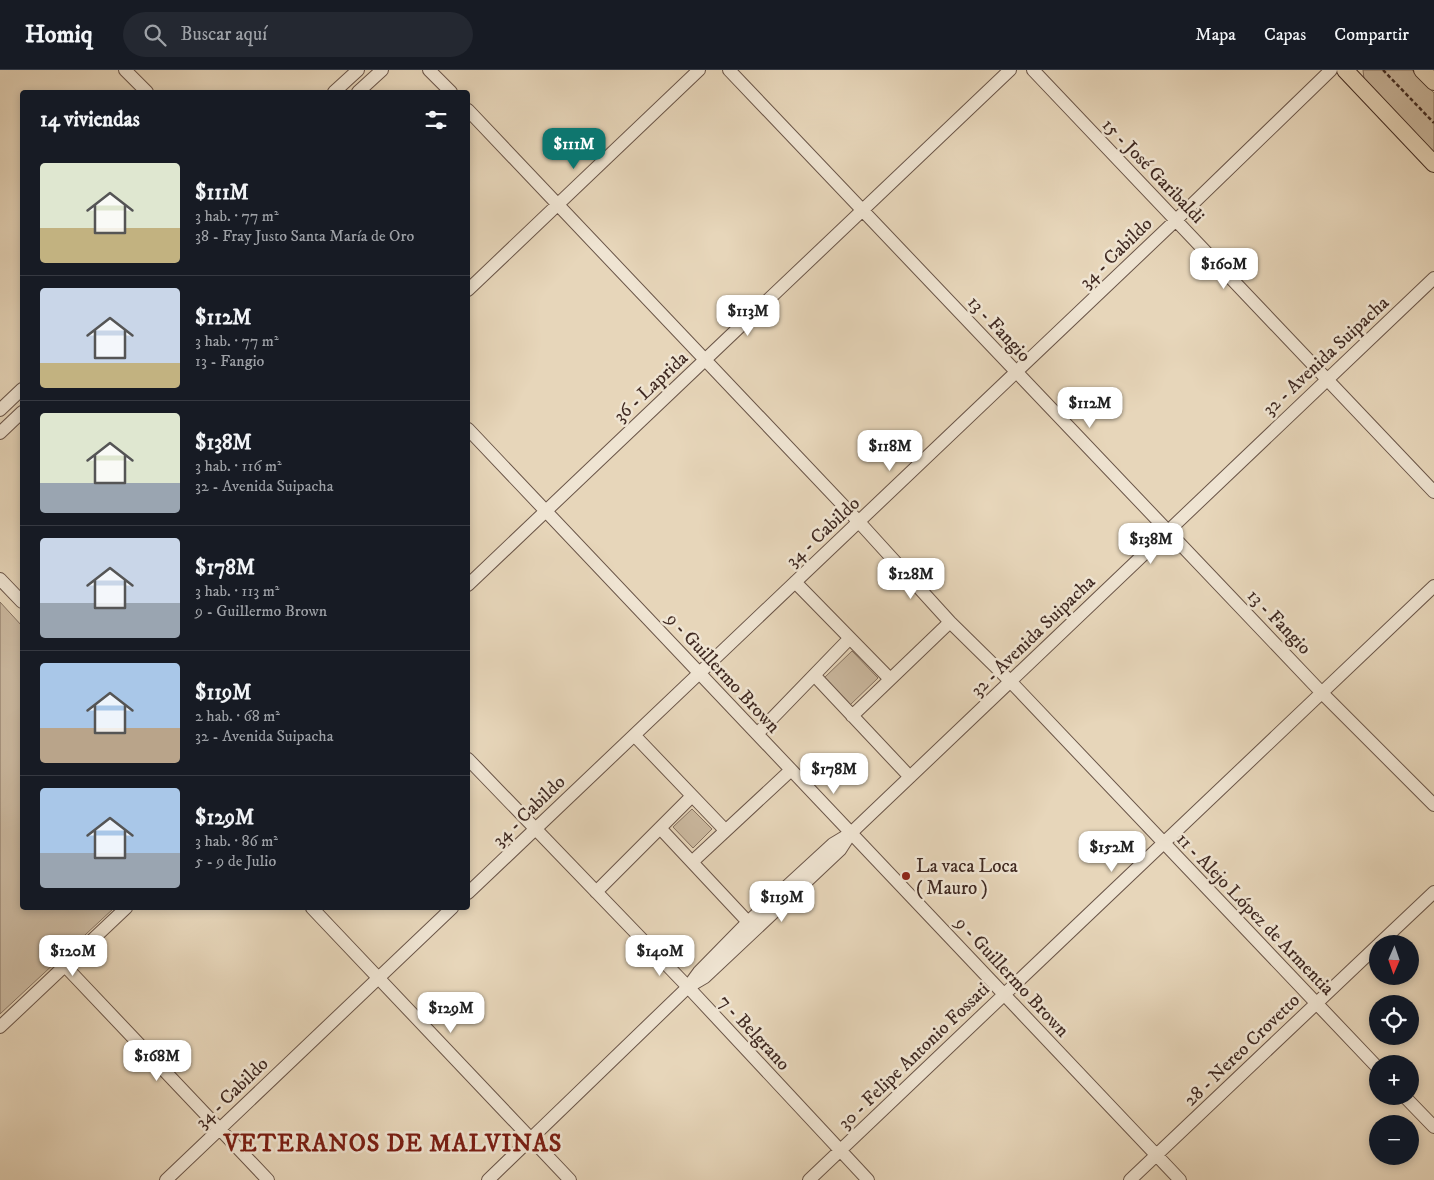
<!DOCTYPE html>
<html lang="es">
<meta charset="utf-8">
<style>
:root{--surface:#171b24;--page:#242831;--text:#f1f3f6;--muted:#9ea1a6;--line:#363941;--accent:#0f766e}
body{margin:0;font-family:"IM FELL DW Pica",serif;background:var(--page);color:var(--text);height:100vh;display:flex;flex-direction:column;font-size:19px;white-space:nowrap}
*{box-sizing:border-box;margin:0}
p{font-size:16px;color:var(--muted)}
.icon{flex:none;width:28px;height:28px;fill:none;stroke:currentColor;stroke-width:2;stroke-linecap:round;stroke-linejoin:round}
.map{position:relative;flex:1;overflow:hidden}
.details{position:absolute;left:20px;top:20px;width:450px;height:820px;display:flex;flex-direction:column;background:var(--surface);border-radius:5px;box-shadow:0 2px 8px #0003}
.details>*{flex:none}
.needle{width:32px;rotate:182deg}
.tools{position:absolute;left:1369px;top:865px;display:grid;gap:10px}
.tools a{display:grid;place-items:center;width:50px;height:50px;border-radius:50%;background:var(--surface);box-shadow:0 2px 8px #0003;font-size:25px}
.price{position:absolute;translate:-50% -42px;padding:0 11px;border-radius:10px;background:#fff;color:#222;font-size:16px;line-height:32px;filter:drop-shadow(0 1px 2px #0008)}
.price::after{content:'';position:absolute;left:50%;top:30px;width:15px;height:11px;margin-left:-8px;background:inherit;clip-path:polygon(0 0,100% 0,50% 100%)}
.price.selected{background:var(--accent);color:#fff}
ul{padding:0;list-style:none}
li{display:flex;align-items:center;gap:15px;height:125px;padding:0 20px}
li+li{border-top:1px solid var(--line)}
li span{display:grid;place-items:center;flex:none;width:140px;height:100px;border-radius:5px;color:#555}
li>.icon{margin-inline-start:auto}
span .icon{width:60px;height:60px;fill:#fffc;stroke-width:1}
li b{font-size:21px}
h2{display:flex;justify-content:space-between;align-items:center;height:60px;padding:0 20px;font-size:21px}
header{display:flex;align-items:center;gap:30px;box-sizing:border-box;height:70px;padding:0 25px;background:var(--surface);border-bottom:1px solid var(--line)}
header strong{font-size:24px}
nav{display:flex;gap:28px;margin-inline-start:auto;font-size:18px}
.search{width:350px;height:45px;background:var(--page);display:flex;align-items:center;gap:12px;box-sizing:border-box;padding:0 18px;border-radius:28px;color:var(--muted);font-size:19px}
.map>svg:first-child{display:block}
.green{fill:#cbb9a0;stroke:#867261}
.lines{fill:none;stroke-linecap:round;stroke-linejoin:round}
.minor-casing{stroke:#6a5548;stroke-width:14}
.major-casing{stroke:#402a22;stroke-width:18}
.path{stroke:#402a22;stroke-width:2.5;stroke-dasharray:4 2.5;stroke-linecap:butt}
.minor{stroke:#efe4d2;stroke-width:12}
.major{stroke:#e7d6ba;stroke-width:16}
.poi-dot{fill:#8f2418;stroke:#efe4d2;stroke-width:2}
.labels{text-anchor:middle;stroke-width:5;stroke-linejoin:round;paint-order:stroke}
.street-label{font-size:19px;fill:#402a22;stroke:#efe4d2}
.poi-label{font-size:19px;fill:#402a22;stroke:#efe4d2;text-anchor:start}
.district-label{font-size:24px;font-weight:bold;letter-spacing:1px;fill:#7a1f14;stroke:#efe4d2}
</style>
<header>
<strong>Homiq</strong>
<div class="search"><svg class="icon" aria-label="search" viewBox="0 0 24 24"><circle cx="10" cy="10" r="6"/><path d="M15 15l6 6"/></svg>Buscar aquí</div>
<nav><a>Mapa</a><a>Capas</a><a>Compartir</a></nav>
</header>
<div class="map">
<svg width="1434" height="1110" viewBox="0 0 1434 1110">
<rect width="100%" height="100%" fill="#e7d6ba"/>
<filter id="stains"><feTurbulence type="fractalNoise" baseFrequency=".004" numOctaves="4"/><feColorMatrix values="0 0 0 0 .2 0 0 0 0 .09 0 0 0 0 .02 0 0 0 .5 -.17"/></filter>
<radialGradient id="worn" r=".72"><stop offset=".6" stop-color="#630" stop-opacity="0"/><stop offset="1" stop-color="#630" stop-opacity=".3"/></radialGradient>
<path class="green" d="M 1363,0 L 1412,0 L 1434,23 L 1434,83 L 1364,9 Z
M 0,532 L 22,556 L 22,838 L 114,838 L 0,944 Z
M 852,581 L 878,608 L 850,635 L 824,608 Z
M 692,739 L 712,759 L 693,778 L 673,757 Z"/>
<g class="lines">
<g class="minor-casing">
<path id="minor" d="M 125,0 L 147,22
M 429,0 L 451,22
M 729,0 L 1322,623 L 1434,735
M 1033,0 L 1434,422
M 334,22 L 358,0
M 358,22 L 382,0
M 468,40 L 859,452 L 950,552 L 1010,611 L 1378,998
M 468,220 L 699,0
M 0,340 L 22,319
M 468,359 L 1180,1110
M 0,363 L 22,342
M 0,509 L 22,532
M 795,512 L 890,609
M 468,515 L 1010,0
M 814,605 L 910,707
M 852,646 L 950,552
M 757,664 L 850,568
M 634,665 L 725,760
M 468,689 L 688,917 L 868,1110
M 660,758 L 748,852
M 692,792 L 791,700
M 596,822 L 692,726
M 468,823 L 1176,150 L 1331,0
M 312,838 L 570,1110
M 1379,874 L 1434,822
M 65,896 L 268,1110
M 688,917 L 705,907 L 840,780 L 851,763 L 1434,208
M 0,957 L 126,838
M 1404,1026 L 1434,1057
M 166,1110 L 452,838
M 488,1110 L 688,917 L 699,902 L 748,852 L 833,774 L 848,765
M 809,1110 L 1434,516
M 1130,1110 L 1378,875"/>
</g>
<g class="major-casing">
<path id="major" d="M 1345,0 L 1434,94
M 1422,0 L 1434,12"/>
</g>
<path class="path" d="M 1383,0 L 1434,53"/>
<use href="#minor" class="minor"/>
<use href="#major" class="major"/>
</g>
<circle class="poi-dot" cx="906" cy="806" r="5"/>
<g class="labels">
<g class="street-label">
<text transform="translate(1154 100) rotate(46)" y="7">15 - José Garibaldi</text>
<text transform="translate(1115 182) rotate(-44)" y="7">34 - Cabildo</text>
<text transform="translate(1000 258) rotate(47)" y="7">13 - Fangio</text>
<text transform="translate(1325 285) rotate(-43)" y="7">32 - Avenida Suipacha</text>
<text transform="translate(650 316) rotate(-43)" y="7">36 - Laprida</text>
<text transform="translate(822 461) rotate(-43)" y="7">34 - Cabildo</text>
<text transform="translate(1280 551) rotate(46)" y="7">13 - Fangio</text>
<text transform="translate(1032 565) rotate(-44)" y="7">32 - Avenida Suipacha</text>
<text transform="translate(724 602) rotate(47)" y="7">9 - Guillermo Brown</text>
<text transform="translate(528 740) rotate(-44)" y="7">34 - Cabildo</text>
<text transform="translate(1256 843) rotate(46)" y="7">11 - Alejo López de Armentia</text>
<text transform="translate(1013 906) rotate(47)" y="7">9 - Guillermo Brown</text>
<text transform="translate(755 962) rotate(47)" y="7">7 - Belgrano</text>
<text transform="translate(1241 979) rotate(-44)" y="7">28 - Nereo Crovetto</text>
<text transform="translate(913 985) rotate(-44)" y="7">30 - Felipe Antonio Fossati</text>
<text transform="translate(231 1022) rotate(-44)" y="7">34 - Cabildo</text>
</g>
<g class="poi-label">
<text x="916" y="802">La vaca Loca<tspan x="916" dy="22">( Mauro )</tspan></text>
</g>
<g class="district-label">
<text x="393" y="1081">VETERANOS DE MALVINAS</text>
</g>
</g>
<rect width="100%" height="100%" filter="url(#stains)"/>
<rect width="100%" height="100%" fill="url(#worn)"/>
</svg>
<div class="tools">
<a><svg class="needle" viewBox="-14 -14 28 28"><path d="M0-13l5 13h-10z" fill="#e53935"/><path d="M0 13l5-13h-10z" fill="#9ea1a6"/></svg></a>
<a><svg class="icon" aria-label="locate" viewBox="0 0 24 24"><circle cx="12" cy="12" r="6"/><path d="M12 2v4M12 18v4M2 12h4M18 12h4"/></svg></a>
<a>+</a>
<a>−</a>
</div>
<b class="price selected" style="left:574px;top:100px">$111M</b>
<b class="price" style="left:1224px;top:220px">$160M</b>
<b class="price" style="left:748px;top:267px">$113M</b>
<b class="price" style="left:1090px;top:359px">$112M</b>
<b class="price" style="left:890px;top:402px">$118M</b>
<b class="price" style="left:1151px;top:495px">$138M</b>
<b class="price" style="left:911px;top:530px">$128M</b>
<b class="price" style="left:834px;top:725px">$178M</b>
<b class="price" style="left:1112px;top:803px">$152M</b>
<b class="price" style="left:782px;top:853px">$119M</b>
<b class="price" style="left:73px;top:907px">$120M</b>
<b class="price" style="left:660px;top:907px">$140M</b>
<b class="price" style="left:451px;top:964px">$129M</b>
<b class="price" style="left:157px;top:1012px">$168M</b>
<section class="details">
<h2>14 viviendas<svg class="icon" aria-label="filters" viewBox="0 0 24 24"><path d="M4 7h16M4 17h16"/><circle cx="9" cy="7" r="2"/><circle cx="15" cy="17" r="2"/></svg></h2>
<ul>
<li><span style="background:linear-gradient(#dfe7d0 65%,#c2b280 0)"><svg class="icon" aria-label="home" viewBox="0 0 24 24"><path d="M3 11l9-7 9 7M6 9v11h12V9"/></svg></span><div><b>$111M</b><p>3 hab. · 77 m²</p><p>38 - Fray Justo Santa María de Oro</p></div></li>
<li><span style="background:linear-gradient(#c9d6e8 75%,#c2b280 0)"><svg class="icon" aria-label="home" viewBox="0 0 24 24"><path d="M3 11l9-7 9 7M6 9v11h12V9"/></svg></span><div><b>$112M</b><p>3 hab. · 77 m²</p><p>13 - Fangio</p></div></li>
<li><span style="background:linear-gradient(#dfe7d0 70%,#9aa5b1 0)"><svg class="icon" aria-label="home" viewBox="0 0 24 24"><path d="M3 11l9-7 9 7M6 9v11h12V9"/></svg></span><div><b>$138M</b><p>3 hab. · 116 m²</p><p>32 - Avenida Suipacha</p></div></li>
<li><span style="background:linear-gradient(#c9d6e8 65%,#9aa5b1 0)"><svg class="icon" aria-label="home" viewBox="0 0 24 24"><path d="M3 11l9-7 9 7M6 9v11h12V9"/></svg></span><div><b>$178M</b><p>3 hab. · 113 m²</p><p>9 - Guillermo Brown</p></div></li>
<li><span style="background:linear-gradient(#a9c7e8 65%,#b9a48a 0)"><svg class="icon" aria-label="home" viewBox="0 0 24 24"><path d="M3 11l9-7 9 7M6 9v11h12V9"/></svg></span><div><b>$119M</b><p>2 hab. · 68 m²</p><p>32 - Avenida Suipacha</p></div></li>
<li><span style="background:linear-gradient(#a9c7e8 65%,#9aa5b1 0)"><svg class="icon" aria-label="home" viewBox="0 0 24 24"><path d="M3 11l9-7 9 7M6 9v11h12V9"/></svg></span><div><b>$129M</b><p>3 hab. · 86 m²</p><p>5 - 9 de Julio</p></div></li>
</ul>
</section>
</div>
